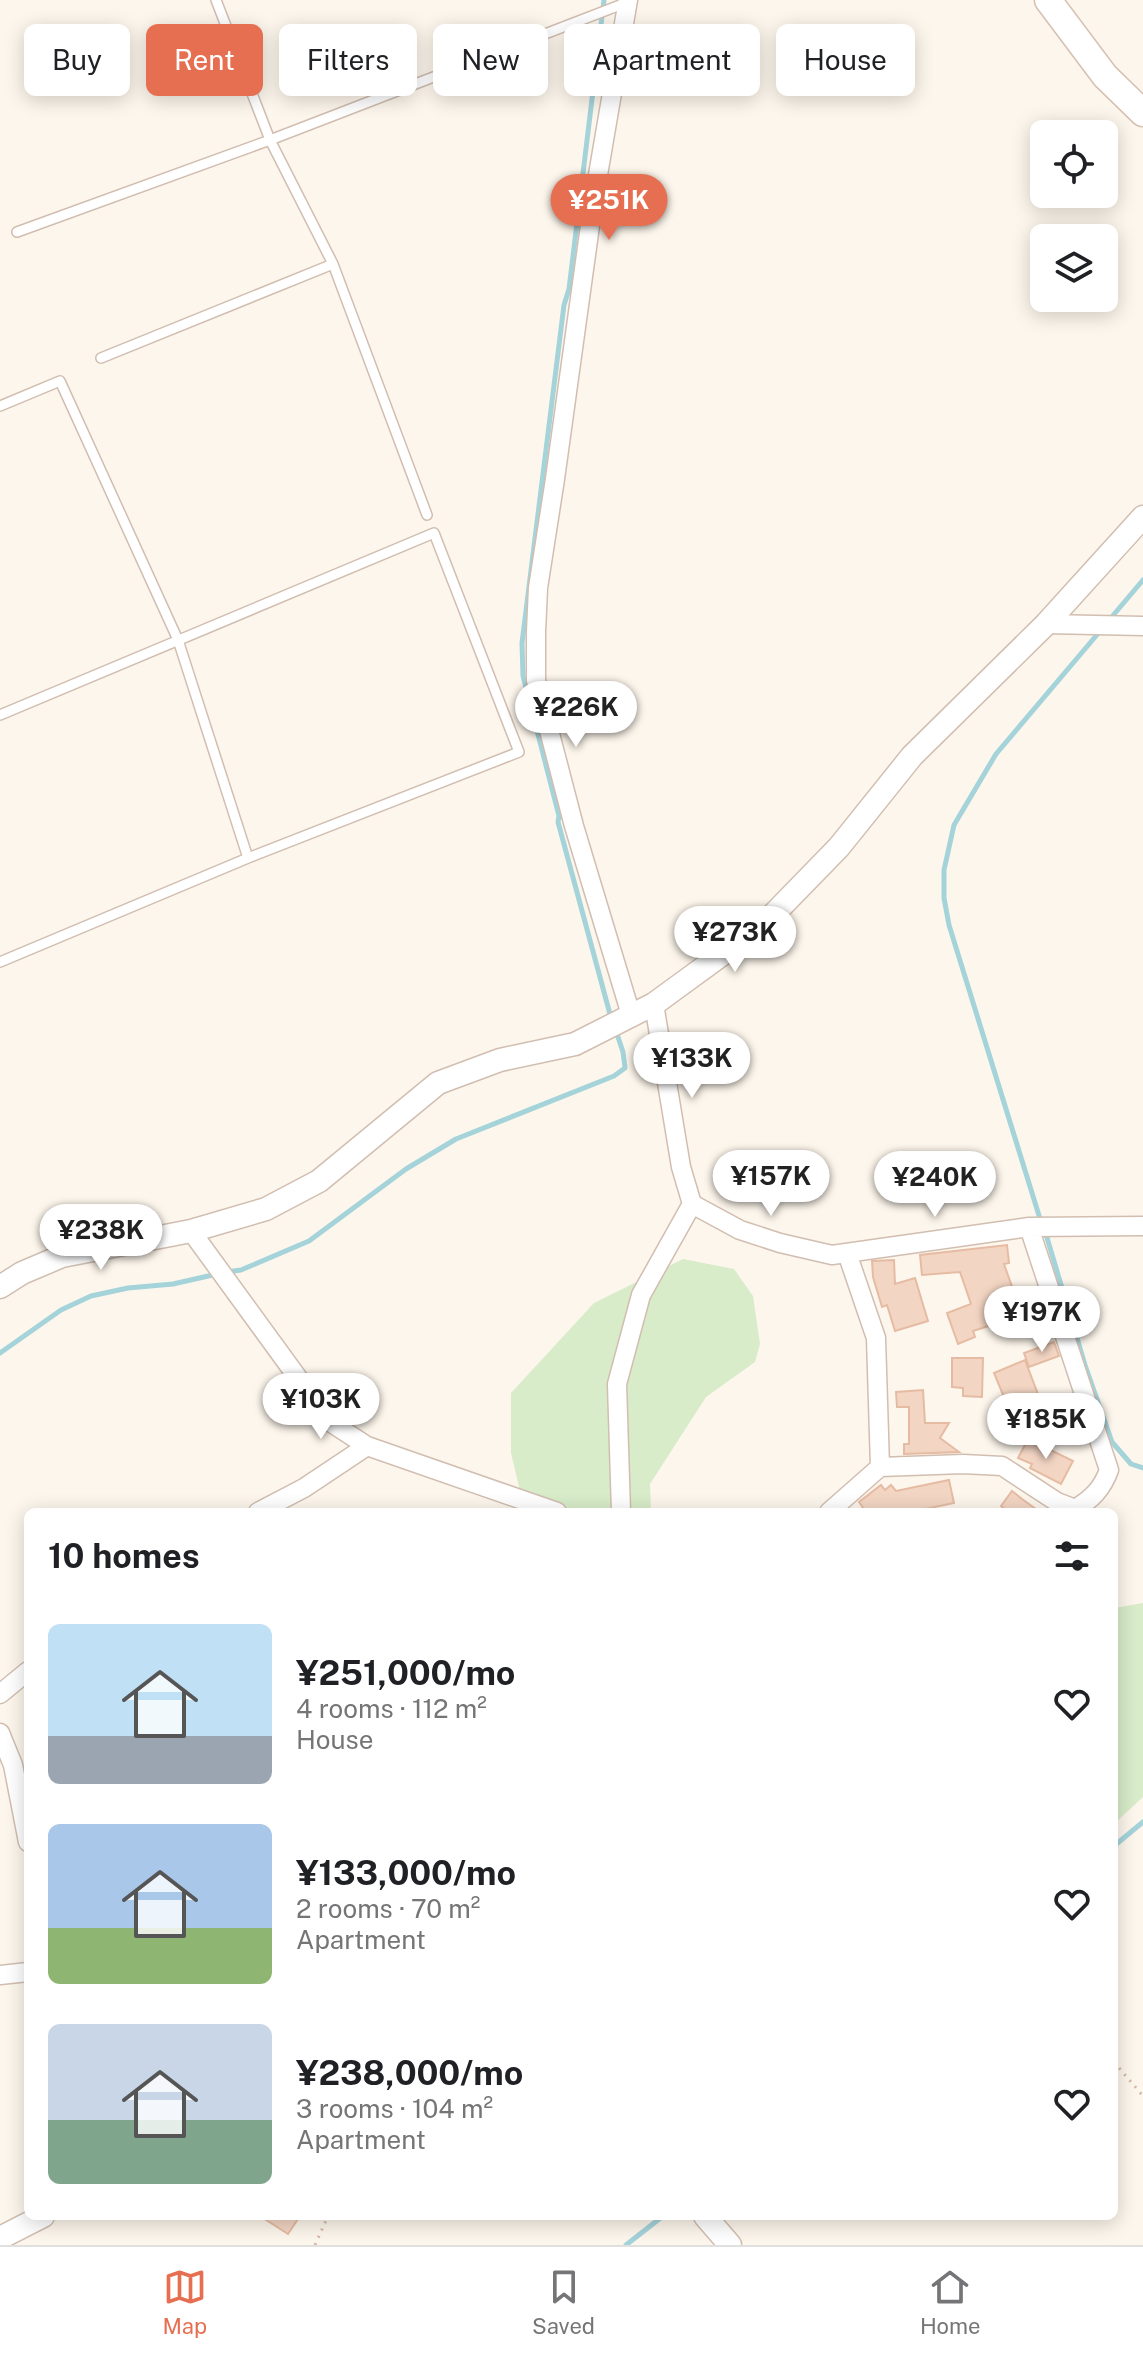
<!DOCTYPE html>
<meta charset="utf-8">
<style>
:root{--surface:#fff;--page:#f2f2f2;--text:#202124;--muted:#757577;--line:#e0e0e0;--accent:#e76f51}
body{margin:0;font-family:"Public Sans",sans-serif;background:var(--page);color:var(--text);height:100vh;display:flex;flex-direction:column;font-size:30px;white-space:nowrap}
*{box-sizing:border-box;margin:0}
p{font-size:26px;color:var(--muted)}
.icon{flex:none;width:44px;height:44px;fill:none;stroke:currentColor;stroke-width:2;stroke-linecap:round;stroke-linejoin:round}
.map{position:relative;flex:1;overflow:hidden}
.sheet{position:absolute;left:24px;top:1508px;width:1094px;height:712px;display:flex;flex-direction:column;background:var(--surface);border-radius:12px;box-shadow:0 4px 20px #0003}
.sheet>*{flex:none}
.hud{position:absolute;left:24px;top:24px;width:1096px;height:72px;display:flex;gap:16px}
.buttons{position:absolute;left:1030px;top:120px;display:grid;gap:16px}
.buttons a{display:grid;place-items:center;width:88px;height:88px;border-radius:12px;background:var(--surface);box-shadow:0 4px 20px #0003;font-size:40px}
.price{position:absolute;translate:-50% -68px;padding:0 18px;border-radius:28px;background:#fff;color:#222;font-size:26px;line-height:52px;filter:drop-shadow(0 2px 4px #0008)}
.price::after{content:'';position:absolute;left:50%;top:48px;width:24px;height:18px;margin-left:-12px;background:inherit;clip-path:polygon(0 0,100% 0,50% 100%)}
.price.on{background:var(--accent);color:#fff}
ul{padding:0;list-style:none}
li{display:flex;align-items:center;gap:24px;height:200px;padding:0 24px}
li span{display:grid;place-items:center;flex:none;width:224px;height:160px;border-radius:12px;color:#555}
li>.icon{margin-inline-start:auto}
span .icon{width:96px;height:96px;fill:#fffc;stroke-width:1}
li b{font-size:34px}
h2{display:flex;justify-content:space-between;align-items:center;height:96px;padding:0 24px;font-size:34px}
.pill{padding:0 28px;border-radius:12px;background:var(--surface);box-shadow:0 4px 20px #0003;font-size:28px;line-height:72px}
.pill.on{background:var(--accent);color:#fff}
.dock{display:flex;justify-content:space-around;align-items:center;height:112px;border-top:2px solid var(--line);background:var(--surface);font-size:22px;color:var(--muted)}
.dock a{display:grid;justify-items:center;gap:4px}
.dock .on{color:var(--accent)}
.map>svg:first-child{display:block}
.green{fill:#d8ecc9}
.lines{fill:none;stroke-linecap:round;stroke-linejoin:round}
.stream{stroke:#a5d3da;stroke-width:5}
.building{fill:#f3d5c3;stroke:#e6bba3;stroke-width:2}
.service-casing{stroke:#d1beb0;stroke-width:12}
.minor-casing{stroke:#d1beb0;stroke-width:21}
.tertiary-casing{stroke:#d1beb0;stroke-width:25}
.secondary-casing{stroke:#d6c0b0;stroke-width:29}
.path{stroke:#d9b8a5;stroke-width:3;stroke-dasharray:2 6;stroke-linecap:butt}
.service{stroke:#fff;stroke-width:9}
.minor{stroke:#fff;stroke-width:18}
.tertiary{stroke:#fff;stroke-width:22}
.secondary{stroke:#fff;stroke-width:26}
</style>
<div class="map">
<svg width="1143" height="2245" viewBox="0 0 1143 2245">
<rect width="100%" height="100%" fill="#fdf6ec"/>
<path class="green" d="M 683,1259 L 734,1269 L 753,1296 L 760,1344 L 755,1362 L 706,1397 L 650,1484 L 651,1512 L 525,1512 L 511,1453 L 511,1393 L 594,1303 Z
M 1143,1603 L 1143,1797 L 1114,1824 L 1114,1608 Z"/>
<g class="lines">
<path class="stream" d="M 604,0 L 569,289 L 564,305 L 522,643 L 523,676 L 559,816 L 558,822 L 611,1018
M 1110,619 L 1143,580
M 1041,1222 L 949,925 L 944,898 L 944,870 L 954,825 L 996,754 L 1101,630
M 1045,1231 L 1085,1365 L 1112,1442 L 1131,1464 L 1143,1468
M 227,1272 L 241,1270 L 309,1241 L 406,1169 L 456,1139 L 614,1076 L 625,1068 L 623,1052 L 616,1031
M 0,1353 L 61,1310 L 91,1296 L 128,1288 L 173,1284 L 217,1274
M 1114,1846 L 1143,1822
M 626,2245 L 663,2216"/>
</g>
<path class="building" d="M 1007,1245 L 1009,1263 L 1004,1264 L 1021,1312 L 1024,1311 L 1028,1323 L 1001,1332 L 998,1323 L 973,1331 L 975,1337 L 958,1344 L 947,1313 L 971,1304 L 960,1272 L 922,1275 L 920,1255 Z
M 894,1260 L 895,1284 L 915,1278 L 928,1321 L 895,1331 L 887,1305 L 882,1307 L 873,1277 L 872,1261 Z
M 1054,1342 L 1059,1356 L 1029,1367 L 1024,1353 Z
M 952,1358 L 983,1358 L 982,1397 L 963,1396 L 963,1388 L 952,1387 Z
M 1025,1360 L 1042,1405 L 1015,1416 L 1009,1401 L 1006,1402 L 994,1373 Z
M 923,1390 L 925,1423 L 949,1423 L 940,1438 L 959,1452 L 904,1454 L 904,1444 L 909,1444 L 909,1407 L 897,1407 L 896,1392 Z
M 1074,1402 L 1080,1421 L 1066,1426 L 1060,1408 Z
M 1028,1439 L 1073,1461 L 1061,1484 L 1030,1468 L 1032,1464 L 1018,1458 Z
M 949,1480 L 954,1503 L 911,1512 L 866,1512 L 859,1502 L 881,1485 L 885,1490 L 891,1485 L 896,1491 Z
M 1012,1491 L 1022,1499 L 1040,1512 L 1009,1512 L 1001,1506 Z
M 260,2216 L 300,2216 L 288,2234 Z"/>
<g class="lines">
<g class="service-casing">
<path id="service" d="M 216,0 L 270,140 L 333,264 L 427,515
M 17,232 L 270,140 L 628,2
M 101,358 L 333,264
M 0,406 L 60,381 L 178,640 L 248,858
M 0,715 L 434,533 L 519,752 L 248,858 L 0,962"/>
</g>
<g class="minor-casing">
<path id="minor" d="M 628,0 L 593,204 L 555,479 L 538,588 L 536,632 L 536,680 L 574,826 L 631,1015
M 1046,624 L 1143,626
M 692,1204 L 740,1230 L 780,1243 L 832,1255 L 1029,1227 L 1143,1226
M 191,1231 L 330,1422 L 367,1446 L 557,1512
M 847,1253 L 876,1338 L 880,1467
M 258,1512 L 304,1488 L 367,1446
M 621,1512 L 617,1384 L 641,1295 L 692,1204 L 681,1167 L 654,1004
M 829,1512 L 880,1467 L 963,1464 L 1002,1466 L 1057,1502 L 1075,1509 C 1092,1499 1102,1489 1109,1470 L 1029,1227
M 0,1694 L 28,1671
M 0,1733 L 13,1765 L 28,1842
M 0,1975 L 28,1972"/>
</g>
<g class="tertiary-casing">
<path id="tertiary" d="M 0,1287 L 22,1273 L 62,1256 L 191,1231 L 266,1209 L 319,1181 L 438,1083 L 500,1060 L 575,1044 L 654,1004 L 765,923 L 839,847 L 912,756 L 1046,624 L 1143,517
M 705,2216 L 730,2245
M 0,2238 L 43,2216"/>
</g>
<g class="secondary-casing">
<path id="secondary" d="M 1048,0 L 1105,76 L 1143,113"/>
</g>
<path class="path" d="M 1114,2062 L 1143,2096
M 315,2245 L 328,2216"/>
<use href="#service" class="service"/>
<use href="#minor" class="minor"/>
<use href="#tertiary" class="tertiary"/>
<use href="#secondary" class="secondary"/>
</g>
</svg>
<div class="buttons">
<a><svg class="icon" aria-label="locate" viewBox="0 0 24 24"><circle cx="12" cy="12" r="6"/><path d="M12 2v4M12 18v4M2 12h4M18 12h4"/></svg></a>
<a><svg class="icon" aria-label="layers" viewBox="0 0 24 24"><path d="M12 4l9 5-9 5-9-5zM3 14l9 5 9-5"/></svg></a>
</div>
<b class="price on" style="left:609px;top:242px">¥251K</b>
<b class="price" style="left:576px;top:749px">¥226K</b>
<b class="price" style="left:735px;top:974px">¥273K</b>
<b class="price" style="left:692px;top:1100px">¥133K</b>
<b class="price" style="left:771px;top:1218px">¥157K</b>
<b class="price" style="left:935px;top:1219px">¥240K</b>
<b class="price" style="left:101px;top:1272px">¥238K</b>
<b class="price" style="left:1042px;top:1354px">¥197K</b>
<b class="price" style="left:321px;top:1441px">¥103K</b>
<b class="price" style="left:1046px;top:1461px">¥185K</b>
<div class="hud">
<a class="pill">Buy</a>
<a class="pill on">Rent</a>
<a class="pill">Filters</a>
<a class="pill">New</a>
<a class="pill">Apartment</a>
<a class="pill">House</a>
</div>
<section class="sheet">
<h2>10 homes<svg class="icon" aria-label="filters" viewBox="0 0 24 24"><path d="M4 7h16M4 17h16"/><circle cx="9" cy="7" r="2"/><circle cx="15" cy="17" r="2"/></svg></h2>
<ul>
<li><span style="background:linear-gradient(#bfe0f5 70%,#9aa5b1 0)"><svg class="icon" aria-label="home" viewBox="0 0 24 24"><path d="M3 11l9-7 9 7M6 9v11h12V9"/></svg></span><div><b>¥251,000/mo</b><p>4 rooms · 112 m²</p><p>House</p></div><svg class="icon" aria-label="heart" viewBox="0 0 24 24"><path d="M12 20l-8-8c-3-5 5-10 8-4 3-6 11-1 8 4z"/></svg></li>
<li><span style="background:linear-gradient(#a9c7e8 65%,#8fb573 0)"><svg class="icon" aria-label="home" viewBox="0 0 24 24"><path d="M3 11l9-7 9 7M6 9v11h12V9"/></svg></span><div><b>¥133,000/mo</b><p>2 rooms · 70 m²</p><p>Apartment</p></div><svg class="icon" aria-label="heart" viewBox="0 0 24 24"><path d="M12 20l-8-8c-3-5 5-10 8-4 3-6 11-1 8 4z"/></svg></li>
<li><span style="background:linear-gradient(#c9d6e8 60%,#7fa58c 0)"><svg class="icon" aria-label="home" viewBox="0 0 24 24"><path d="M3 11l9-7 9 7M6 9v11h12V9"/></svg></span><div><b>¥238,000/mo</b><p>3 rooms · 104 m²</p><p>Apartment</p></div><svg class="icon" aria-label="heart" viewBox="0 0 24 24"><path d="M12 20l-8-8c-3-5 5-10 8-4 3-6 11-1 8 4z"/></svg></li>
</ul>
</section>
</div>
<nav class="dock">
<a class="on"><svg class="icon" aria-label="map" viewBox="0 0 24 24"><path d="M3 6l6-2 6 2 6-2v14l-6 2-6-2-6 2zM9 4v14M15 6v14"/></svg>Map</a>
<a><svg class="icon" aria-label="saved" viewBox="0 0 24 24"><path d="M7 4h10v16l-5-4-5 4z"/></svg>Saved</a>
<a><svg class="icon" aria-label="home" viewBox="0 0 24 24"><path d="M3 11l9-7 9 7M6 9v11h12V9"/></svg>Home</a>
</nav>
